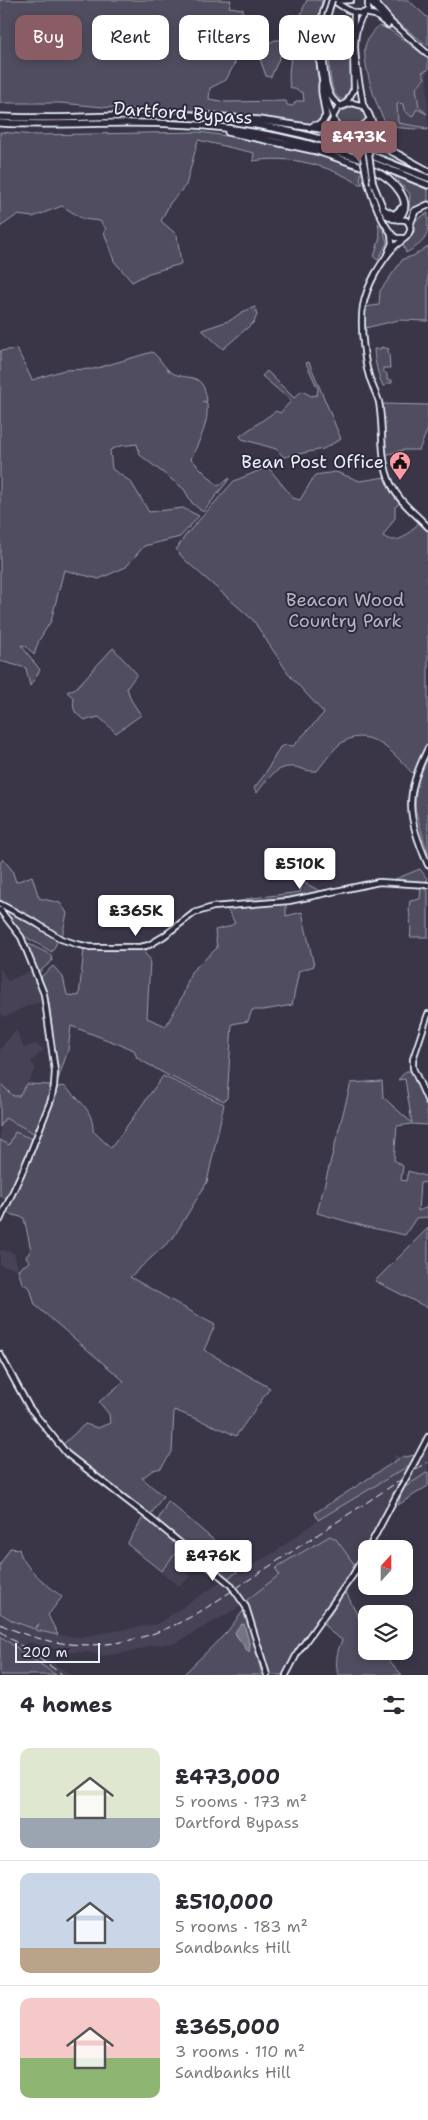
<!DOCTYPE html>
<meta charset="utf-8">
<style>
:root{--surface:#fff;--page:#f2f2f3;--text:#2b2b33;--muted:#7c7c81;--line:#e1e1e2;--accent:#8a5d65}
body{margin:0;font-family:"Shantell Sans",sans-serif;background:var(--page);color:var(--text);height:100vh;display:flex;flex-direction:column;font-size:19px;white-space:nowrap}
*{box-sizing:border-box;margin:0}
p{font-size:16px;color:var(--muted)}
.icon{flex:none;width:28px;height:28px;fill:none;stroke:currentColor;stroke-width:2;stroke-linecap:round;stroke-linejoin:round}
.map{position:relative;height:1675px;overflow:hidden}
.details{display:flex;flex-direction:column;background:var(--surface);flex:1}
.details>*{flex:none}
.guide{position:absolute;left:15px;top:15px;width:399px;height:45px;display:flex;gap:10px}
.needle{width:32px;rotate:21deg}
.fabs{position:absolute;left:358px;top:1540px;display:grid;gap:10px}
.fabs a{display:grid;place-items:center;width:55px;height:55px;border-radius:10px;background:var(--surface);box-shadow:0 2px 8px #0003;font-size:25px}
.scale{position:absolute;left:15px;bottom:12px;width:85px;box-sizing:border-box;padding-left:5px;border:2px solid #e8f1f8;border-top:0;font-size:14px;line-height:18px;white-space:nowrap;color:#e8f1f8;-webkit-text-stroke:4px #2f2a3d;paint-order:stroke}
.price{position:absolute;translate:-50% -42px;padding:0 11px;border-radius:5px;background:#fff;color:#222;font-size:16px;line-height:32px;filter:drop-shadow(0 1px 2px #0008)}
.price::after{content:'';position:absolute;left:50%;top:30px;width:15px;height:11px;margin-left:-8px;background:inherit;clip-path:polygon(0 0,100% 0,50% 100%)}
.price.on{background:var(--accent);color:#fff}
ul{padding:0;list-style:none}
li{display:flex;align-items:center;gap:15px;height:125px;padding:0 20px}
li+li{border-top:1px solid var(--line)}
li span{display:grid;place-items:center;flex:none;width:140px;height:100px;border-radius:10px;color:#555}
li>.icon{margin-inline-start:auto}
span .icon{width:60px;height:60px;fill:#fffc;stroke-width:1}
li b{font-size:21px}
h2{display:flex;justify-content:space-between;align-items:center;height:60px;padding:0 20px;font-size:21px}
.tag{padding:0 18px;border-radius:10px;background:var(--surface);box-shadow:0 2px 8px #0003;font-size:18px;line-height:45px}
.tag.on{background:var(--accent);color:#fff}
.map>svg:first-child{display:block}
.built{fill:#464354}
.green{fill:#504e5f;stroke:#9ca0ac}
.water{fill:#737482;stroke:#a2a6b1}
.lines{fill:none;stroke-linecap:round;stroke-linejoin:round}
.secondary-casing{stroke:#e8f1f8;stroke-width:8}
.primary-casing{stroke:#e8f1f8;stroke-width:8}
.highway-casing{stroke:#e8f1f8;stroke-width:9}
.secondary{stroke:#2f2a3d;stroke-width:4.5}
.primary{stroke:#2f2a3d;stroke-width:4.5}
.highway{stroke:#2f2a3d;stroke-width:5.5}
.rail{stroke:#e8f1f8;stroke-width:1;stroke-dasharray:8 4;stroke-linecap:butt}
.secondary-bridge-casing{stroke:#e8f1f8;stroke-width:8;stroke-linecap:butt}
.secondary-bridge{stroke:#2f2a3d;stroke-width:4.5}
.labels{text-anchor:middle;stroke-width:4;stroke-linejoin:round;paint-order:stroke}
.street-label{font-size:18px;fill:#e8f1f8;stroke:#2f2a3d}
.poi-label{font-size:18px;fill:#e8f1f8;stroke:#2f2a3d;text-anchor:end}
.park-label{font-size:18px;fill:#b3b8c2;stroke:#2f2a3d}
</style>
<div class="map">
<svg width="428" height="1675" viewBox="0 0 428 1675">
<rect width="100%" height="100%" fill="#3a3648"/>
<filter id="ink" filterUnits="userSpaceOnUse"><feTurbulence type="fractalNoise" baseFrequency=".02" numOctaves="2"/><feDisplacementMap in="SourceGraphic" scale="10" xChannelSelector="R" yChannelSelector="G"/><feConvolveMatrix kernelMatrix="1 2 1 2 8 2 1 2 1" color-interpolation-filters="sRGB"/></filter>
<g filter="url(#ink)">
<path class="built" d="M 427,69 L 428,128 L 397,123 L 397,104 L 411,105 L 416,88 L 425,78 L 422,72 Z
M 0,968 L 8,981 L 32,970 L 42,1002 L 27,1006 L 5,1017 L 0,1012 Z
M 16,1030 L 24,1048 L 35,1044 L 44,1049 L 31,1062 L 36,1069 L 19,1096 L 13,1096 L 0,1083 L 0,1049 Z
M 4,1117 L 36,1134 L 34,1136 L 15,1132 L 9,1145 L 0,1140 L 0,1128 Z
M 0,1250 L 14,1253 L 18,1269 L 0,1265 Z
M 428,1452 L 428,1486 L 391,1509 L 420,1457 Z
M 394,1454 L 400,1458 L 415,1455 L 356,1567 L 336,1539 L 279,1575 L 247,1600 L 228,1578 L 275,1552 L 318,1520 L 315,1513 L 395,1461 Z
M 181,1547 L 195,1558 L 185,1570 L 191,1576 L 179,1586 L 161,1573 L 161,1571 Z
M 222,1581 L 235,1594 L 241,1606 L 176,1643 L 148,1646 L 139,1650 L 104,1656 L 86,1652 L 68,1652 L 27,1642 L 25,1644 L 71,1675 L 56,1675 L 0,1636 L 0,1614 L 13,1622 L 35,1630 L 58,1635 L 79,1637 L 157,1624 Z"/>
<path class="green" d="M 0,0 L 231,0 L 229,7 L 243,9 L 242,49 L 226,80 L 210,88 L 209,99 L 226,102 L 286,101 L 287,105 L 293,106 L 296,101 L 304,101 L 303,93 L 290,87 C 287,69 292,55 296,37 C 300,22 299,16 307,0 L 322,0 L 317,30 L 315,58 L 325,114 L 321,121 L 315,124 L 306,124 L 255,116 L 206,111 L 114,108 L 61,103 L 0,103 Z
M 376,0 L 408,0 L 428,18 L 428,46 L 393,19 Z
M 380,26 L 390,30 L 428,58 L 428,70 L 422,72 L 425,78 L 416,88 L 419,107 L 427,114 L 417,109 L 412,117 L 404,110 L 403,104 L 398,103 L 397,105 L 398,123 L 428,128 L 428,130 L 390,127 C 378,119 362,61 365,47 C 366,40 374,28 380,26 Z
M 331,27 L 348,29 C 349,45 357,91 344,100 C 324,98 330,42 331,27 Z
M 275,40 L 287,40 L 271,77 L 266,76 L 260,59 L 265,45 Z
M 356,105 L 363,108 L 366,114 L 365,120 C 359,127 347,130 339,126 L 335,118 L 338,113 Z
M 267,124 L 332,127 L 337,132 L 355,134 L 358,138 L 358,144 L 374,144 L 373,132 C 386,154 407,160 428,173 L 347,143 Z
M 0,132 L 35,135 L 200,132 C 251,139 300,151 350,164 L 362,168 L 360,180 L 363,184 L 359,184 C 328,165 290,155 253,161 L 254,153 L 198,140 L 186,185 L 170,203 L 161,221 L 177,235 L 181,264 L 149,273 L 132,282 L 114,261 L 104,232 L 106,229 L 100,221 L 83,219 L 62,206 L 33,217 L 17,215 L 0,227 Z
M 394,176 L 428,190 L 428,201 L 409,210 L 410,194 Z
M 428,213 C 428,237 428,240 406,253 L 403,243 L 414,232 L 414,221 Z
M 378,223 L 384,231 L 387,243 L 378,260 L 374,257 L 380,237 Z
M 428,246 L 428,321 L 399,320 L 365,328 L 365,307 L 379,305 L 380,291 L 403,259 L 413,256 Z
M 255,307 L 257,315 L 254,322 L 223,349 L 202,330 L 231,320 L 242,312 Z
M 381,347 L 389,349 L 387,353 L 389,354 L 390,368 L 383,368 L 383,371 L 387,374 L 387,380 L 392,380 L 392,383 L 387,383 L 385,386 L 383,386 C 378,375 375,363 374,349 L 381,349 Z
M 17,349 L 32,380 L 64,370 L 94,369 L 152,352 C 159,357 162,364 168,370 C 185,384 203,367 207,401 L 202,402 L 207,403 C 209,425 199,440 191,459 L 218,486 L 230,478 L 203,512 L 192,503 L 184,489 L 140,455 L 137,444 L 120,446 L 110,450 L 112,469 L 131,482 L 149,512 L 183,508 L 199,516 L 180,537 L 144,546 L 126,567 L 99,579 L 64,570 L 51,621 L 39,640 L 34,655 L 26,646 L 21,645 L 40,670 L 30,686 L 26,668 L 0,661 L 0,351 Z
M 309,362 L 341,439 L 323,449 L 284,457 L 276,449 L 242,439 L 240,436 L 276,411 L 280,413 L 291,401 L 262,376 L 267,371 L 294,398 L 302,391 L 311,396 L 317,395 L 318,389 L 306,363 Z
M 383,404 L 428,405 L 428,429 L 419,450 L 403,450 L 385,455 Z
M 268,467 L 293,498 L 300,500 L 315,475 L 336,472 L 360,481 L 386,477 L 394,496 L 400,503 L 395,507 L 395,518 L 383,536 C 398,547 410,533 420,521 L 428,531 L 428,745 L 414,775 C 396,756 372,725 343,742 C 335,746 323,764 317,771 C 308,772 302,768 294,767 C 276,765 266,781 257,793 L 254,788 L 265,774 L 280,747 L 285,745 L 293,746 L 324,713 L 290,676 L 253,620 L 186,561 L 176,550 L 185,536 L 234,481 Z
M 113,648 L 137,674 L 127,688 L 131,700 L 141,715 L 116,733 L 99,717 L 86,720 C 75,715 72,710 74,698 L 67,692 L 76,688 Z
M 428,757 L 428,855 L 415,808 L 416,785 Z
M 3,859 L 12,870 L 16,882 L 32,876 L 39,898 L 60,903 L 67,913 L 62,937 L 0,901 L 0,863 Z
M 420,869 L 428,880 L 421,883 L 393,880 Z
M 303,882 L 320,891 L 309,895 L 252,901 L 246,899 L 300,892 Z
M 421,888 L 428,890 L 428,937 L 410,937 C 413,925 407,913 410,901 L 420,899 Z
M 286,904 L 286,916 L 302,912 L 314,966 L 299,971 L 292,1005 L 264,1010 L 252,1010 L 248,1021 L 232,1024 L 227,1098 L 224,1101 L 167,1075 L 137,1058 L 134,1050 L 71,1026 L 68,1050 L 58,1080 L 49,1002 L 41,977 L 53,966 L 63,977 L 67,995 L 79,996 L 84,949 L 147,948 L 145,954 L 150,959 L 147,1018 L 166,1026 L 183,995 L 191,972 L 217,948 L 215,930 L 228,927 L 235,923 L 227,909 Z
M 1,907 L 58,940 L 52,952 L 24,936 Z
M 25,942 L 51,955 L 52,961 L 39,972 Z
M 406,1071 L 412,1071 C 422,1089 428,1104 428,1125 L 412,1124 L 397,1126 L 394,1160 L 403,1166 L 401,1180 L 406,1181 L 408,1171 L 428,1177 L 428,1182 L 420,1183 L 418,1211 L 428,1207 L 428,1217 L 416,1218 L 405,1235 L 367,1227 L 317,1213 L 351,1083 L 382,1081 L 383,1097 L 412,1123 L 405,1079 L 398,1080 Z
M 163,1076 L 224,1104 L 207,1182 L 173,1238 L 130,1277 L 215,1325 L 204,1350 L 270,1388 L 236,1436 L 224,1430 L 174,1410 L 172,1452 L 161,1468 L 153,1470 L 142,1478 L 163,1496 L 151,1514 L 75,1459 L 62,1445 L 85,1424 L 98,1428 L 110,1423 L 109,1414 L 99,1402 L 124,1381 L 35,1305 L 30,1288 L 22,1283 L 18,1269 L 30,1262 L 26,1257 L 31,1250 L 24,1218 L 6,1213 L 26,1168 L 58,1087 L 64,1086 C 78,1099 94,1111 93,1131 L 111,1148 Z
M 0,1083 L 13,1096 L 19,1096 L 27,1084 L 51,1085 L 49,1097 L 36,1134 L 5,1118 L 0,1127 Z
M 15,1132 L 33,1139 L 7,1199 L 0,1196 L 0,1140 L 9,1145 Z
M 428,1228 L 428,1308 L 375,1281 Z
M 415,1455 L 410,1465 L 318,1520 L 315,1513 L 400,1458 Z
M 428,1472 L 428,1486 L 398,1505 L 402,1489 Z
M 168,1501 L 245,1567 L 228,1578 L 158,1520 Z
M 144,1516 L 181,1547 L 161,1571 L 127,1544 Z
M 330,1536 L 336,1539 L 356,1567 L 297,1650 L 285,1675 L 269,1675 L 247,1600 L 279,1575 L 276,1569 L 280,1565 Z
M 10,1548 L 19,1549 C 23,1568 48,1585 62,1597 L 48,1615 L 58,1635 L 35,1630 L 40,1623 L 34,1629 L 13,1621 L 0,1613 L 0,1565 Z
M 345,1590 L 360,1621 L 366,1630 L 366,1651 L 381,1651 L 402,1675 L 338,1675 C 335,1663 337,1651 342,1640 L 332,1633 L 324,1624 Z
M 243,1611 L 246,1614 L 262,1675 L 183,1675 L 227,1632 Z
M 0,1636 L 56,1675 L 0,1675 Z"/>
<path class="water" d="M 242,1624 L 244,1624 L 250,1646 L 249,1653 L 236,1635 L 235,1632 Z"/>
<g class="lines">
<g class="secondary-casing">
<path id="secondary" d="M 327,0 C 313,38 319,80 333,117 C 337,127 337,133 351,130 C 358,128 363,127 368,121
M 373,0 L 390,20
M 327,17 C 323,36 321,82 332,98 C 334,101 338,104 341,106
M 363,105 C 360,79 346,36 364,14
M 341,106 L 347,102 L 354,89 L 353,45 L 354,13
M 333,117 L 338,108 L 352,103 L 364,106 L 368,115
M 353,129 L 359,135 L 361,146
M 367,141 L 367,123
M 367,179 C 371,195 383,228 396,238 L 403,238
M 373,183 L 386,215 L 393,219 L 406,220 C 410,224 412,228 409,233 C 407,239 399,242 395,246 C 381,261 367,285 363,306 C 360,325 364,367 372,384 C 374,390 377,395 379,402 C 384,430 379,458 391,484 C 399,502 415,513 428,527
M 389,250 L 392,243 L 391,234
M 428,748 C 404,797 407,815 428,865
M 0,904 L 36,923 L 61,939 L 76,944 L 90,947 L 140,947 L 149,945 L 164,936 L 194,913 L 213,907 L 289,901 L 379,882 L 428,885
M 0,910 L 21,937 L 44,994 L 55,1071 L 54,1086 L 51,1100 L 27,1161 L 0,1220
M 428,1014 L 413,1059 L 413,1068 L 428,1102
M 0,1354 L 29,1407 L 67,1454 L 151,1519 L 230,1584 L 246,1607 L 267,1675
M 416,1460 L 428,1437
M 368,1549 L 396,1496
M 286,1675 L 298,1652 L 353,1575 L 366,1552"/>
</g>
<g class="primary-casing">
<path id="primary" d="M 368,0 L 380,13 L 428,54
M 334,1 C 343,7 359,19 368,10 L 368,1
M 334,1 L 351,0
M 365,13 L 375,15 L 388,25"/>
</g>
<g class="highway-casing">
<path id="highway" d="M 368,113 L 377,134 L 388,149 L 428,171
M 189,115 L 259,120 L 321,129 L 330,127 L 333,120
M 0,117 C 50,120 99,115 149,116 C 219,116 292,128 359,151
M 0,123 C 58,126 116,121 174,124 C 238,126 299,139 360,159
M 313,126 L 321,124 L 326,116 L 322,92 L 322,84
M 228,132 L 317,151 L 361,166
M 372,156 L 428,178
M 373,163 L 428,185
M 375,171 C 390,178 417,201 398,219
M 384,210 L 394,215 L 402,208
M 410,224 L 415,211 L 428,205"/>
</g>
<use href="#secondary" class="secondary"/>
<use href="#primary" class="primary"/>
<use href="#highway" class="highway"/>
<path class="rail" d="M 0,1624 C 71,1658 140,1649 206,1608 L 428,1462
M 0,1631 L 63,1675"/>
<g class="secondary-bridge-casing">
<path id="secondary-bridge" d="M 327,17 L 332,0
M 367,141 L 373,183
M 361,146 L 367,179
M 396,1496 L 416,1460"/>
</g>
<use href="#secondary-bridge" class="secondary-bridge"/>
</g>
</g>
<defs>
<g id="civic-pin" transform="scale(1.125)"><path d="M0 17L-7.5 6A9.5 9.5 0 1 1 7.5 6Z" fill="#ff9aa2" stroke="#2f2a3d"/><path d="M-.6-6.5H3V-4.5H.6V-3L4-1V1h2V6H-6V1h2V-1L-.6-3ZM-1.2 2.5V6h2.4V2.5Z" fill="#111"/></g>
</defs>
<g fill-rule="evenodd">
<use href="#civic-pin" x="400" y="462"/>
</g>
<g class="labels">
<g class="street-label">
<text transform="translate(183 113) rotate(4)" y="6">Dartford Bypass</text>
</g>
<g class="poi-label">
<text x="384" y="468">Bean Post Office</text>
</g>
<g class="park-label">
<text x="345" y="606">Beacon Wood<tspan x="345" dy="21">Country Park</tspan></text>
</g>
</g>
</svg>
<div class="fabs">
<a><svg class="needle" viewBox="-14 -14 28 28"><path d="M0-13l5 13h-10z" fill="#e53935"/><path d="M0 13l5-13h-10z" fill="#7c7c81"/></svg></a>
<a><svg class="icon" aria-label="layers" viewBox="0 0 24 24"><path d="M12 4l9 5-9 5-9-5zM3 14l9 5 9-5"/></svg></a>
</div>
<div class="scale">200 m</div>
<b class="price on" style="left:359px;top:163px">£473K</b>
<b class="price" style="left:300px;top:890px">£510K</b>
<b class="price" style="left:136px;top:937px">£365K</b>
<b class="price" style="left:213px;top:1582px">£476K</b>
<div class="guide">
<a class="tag on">Buy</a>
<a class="tag">Rent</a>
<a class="tag">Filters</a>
<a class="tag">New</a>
</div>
</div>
<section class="details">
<h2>4 homes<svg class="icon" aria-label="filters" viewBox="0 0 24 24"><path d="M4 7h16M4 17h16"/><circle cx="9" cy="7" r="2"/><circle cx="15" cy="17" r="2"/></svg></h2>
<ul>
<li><span style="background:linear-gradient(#dfe7d0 70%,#9aa5b1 0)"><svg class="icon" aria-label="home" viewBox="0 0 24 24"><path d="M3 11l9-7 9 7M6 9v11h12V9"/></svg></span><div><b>£473,000</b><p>5 rooms · 173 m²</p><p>Dartford Bypass</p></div></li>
<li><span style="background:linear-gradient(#c9d6e8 75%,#b9a48a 0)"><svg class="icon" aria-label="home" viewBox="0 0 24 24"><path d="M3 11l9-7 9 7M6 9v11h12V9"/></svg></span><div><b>£510,000</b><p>5 rooms · 183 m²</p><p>Sandbanks Hill</p></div></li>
<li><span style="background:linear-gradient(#f6c9c9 60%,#8fb573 0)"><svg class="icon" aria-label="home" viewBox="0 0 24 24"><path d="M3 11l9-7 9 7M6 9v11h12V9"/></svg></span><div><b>£365,000</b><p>3 rooms · 110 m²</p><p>Sandbanks Hill</p></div></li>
</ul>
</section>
